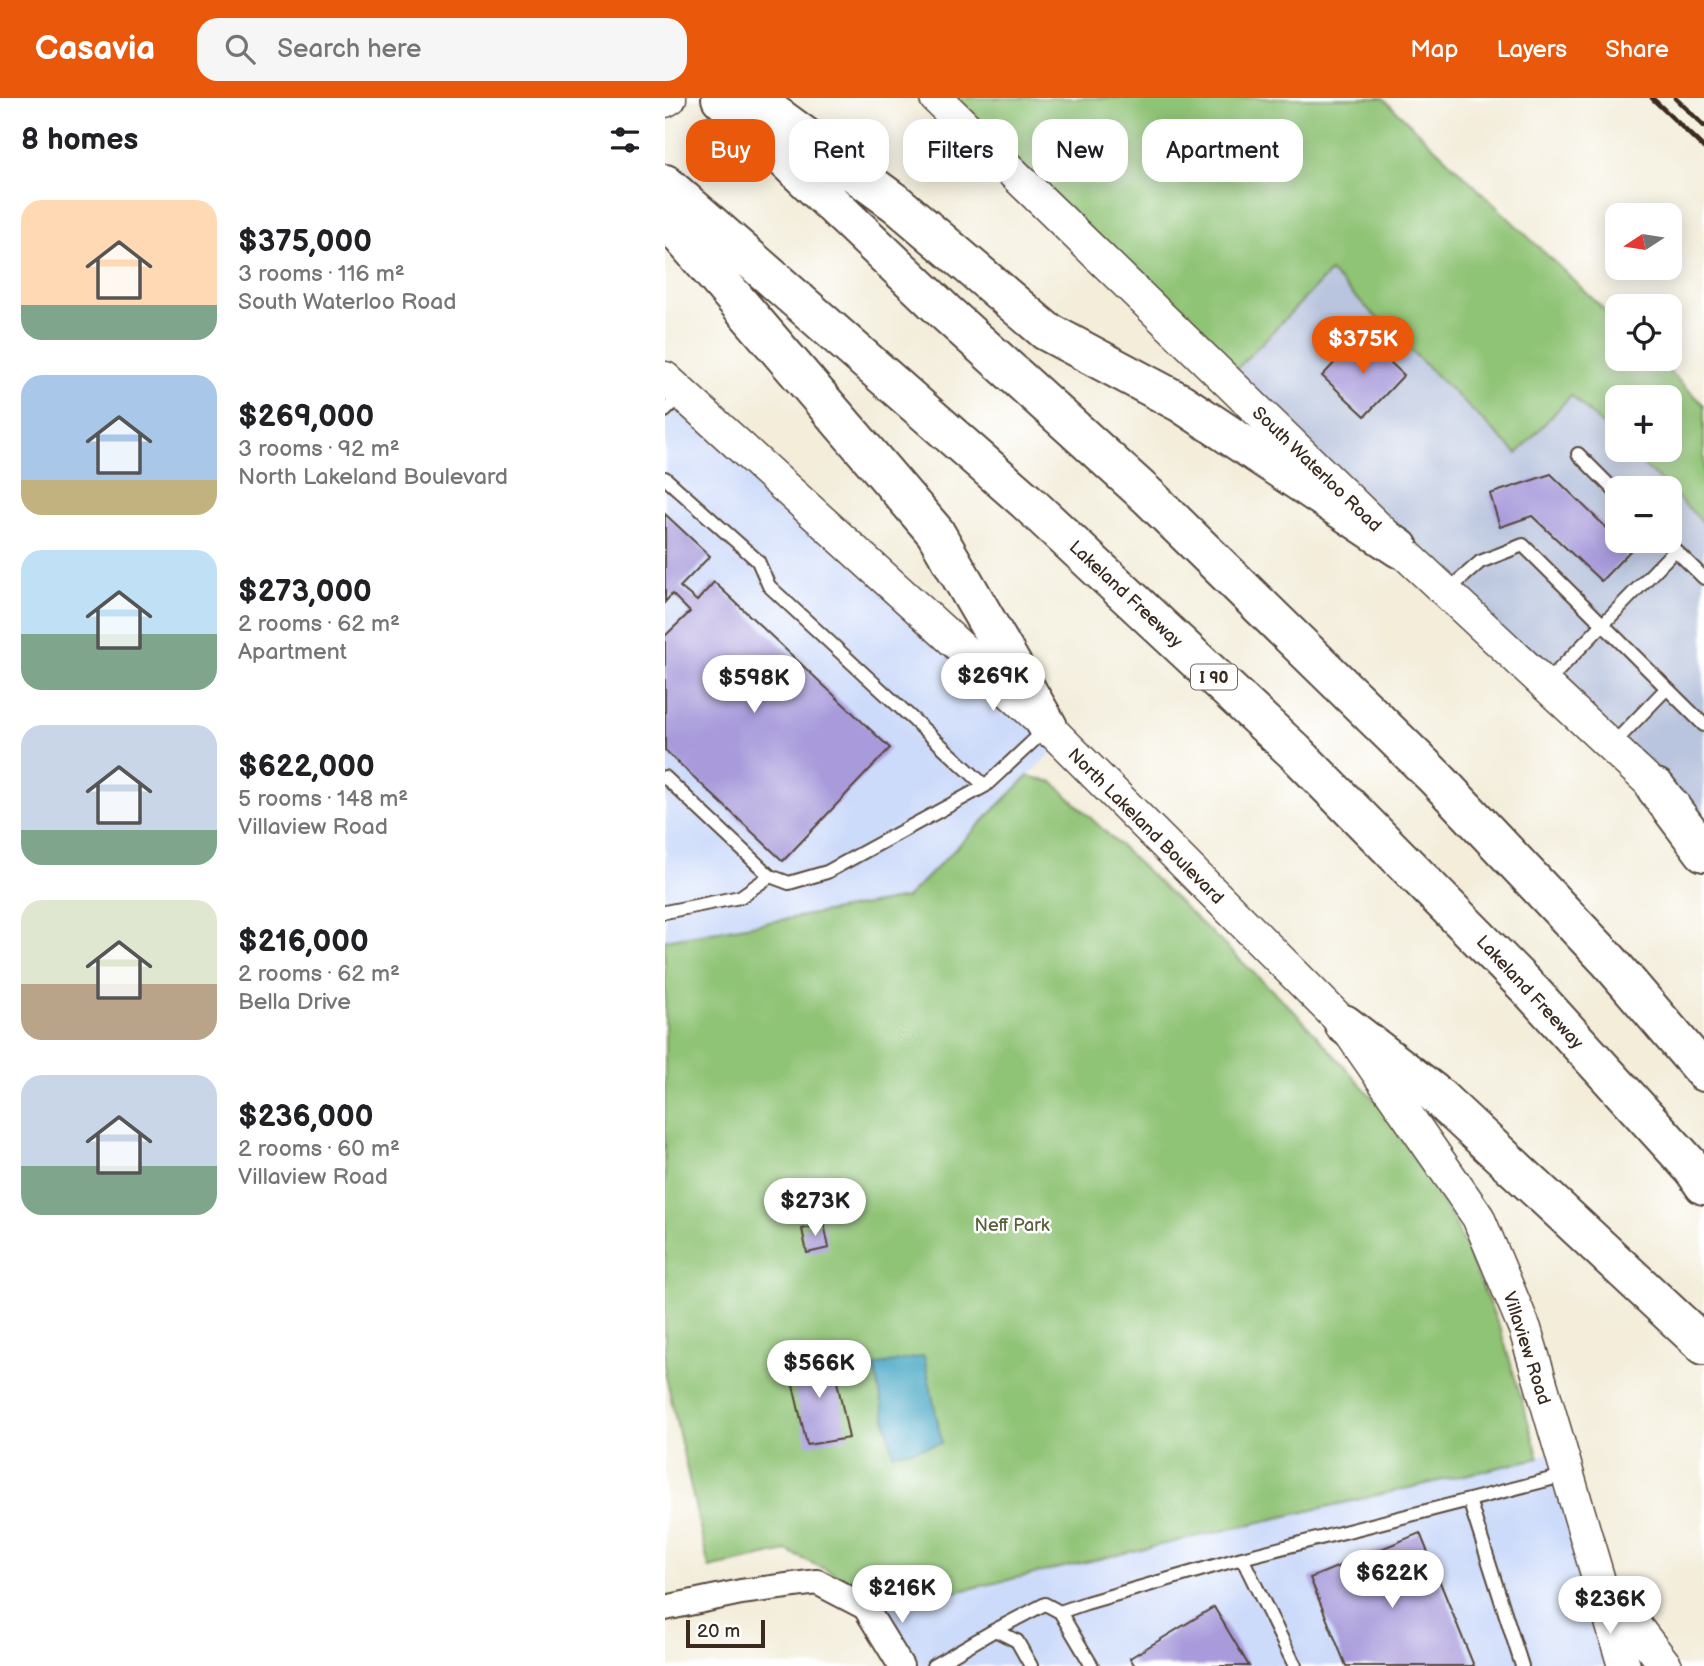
<!DOCTYPE html>
<meta charset="utf-8">
<style>
:root{--surface:#fff;--page:#f6f6f6;--text:#202124;--muted:#757577;--accent:#ea580c}
body{margin:0;font-family:"Balsamiq Sans",sans-serif;background:var(--page);color:var(--text);height:100vh;display:flex;flex-direction:column;font-size:26px;white-space:nowrap}
*{box-sizing:border-box;margin:0}
p{font-size:23px;color:var(--muted)}
.icon{flex:none;width:38px;height:38px;fill:none;stroke:currentColor;stroke-width:2;stroke-linecap:round;stroke-linejoin:round}
.map{position:relative;flex:1;overflow:hidden}
.side{display:flex;flex-direction:column;background:var(--surface);width:665px}
.side>*{flex:none}
.guide{position:absolute;left:21px;top:21px;width:665px;height:63px;display:flex;gap:14px}
.needle{width:46px;rotate:258deg}
.controls{position:absolute;left:940px;top:105px;display:grid;gap:14px}
.controls a{display:grid;place-items:center;width:77px;height:77px;border-radius:14px;background:var(--surface);box-shadow:0 4px 18px #0003;font-size:35px}
.scale{position:absolute;left:21px;bottom:18px;width:79px;box-sizing:border-box;padding-left:7px;border:4px solid #3b2a1e;border-top:0;font-size:19px;line-height:24px;white-space:nowrap;color:#3b2a1e;-webkit-text-stroke:5px #fff;paint-order:stroke}
.price{position:absolute;translate:-50% -60px;padding:0 16px;border-radius:24px;background:#fff;color:#222;font-size:23px;line-height:46px;filter:drop-shadow(0 2px 4px #0008)}
.price::after{content:'';position:absolute;left:50%;top:42px;width:21px;height:16px;margin-left:-10px;background:inherit;clip-path:polygon(0 0,100% 0,50% 100%)}
.price.on{background:var(--accent);color:#fff}
ul{padding:0;list-style:none}
li{display:flex;align-items:center;gap:21px;height:175px;padding:0 21px}
li span{display:grid;place-items:center;flex:none;width:196px;height:140px;border-radius:21px;color:#555}
li>.icon{margin-inline-start:auto}
span .icon{width:84px;height:84px;fill:#fffc;stroke-width:1}
li b{font-size:30px}
h2{display:flex;justify-content:space-between;align-items:center;height:84px;padding:0 21px;font-size:30px}
.tag{padding:0 24px;border-radius:21px;background:var(--surface);box-shadow:0 4px 18px #0003;font-size:24px;line-height:63px}
.tag.on{background:var(--accent);color:#fff}
header{display:flex;align-items:center;gap:42px;box-sizing:border-box;height:98px;padding:0 35px;background:var(--accent);color:#fff}
header strong{font-size:33px}
nav{display:flex;gap:38px;margin-inline-start:auto;font-size:24px}
.search{width:490px;height:63px;background:var(--page);display:flex;align-items:center;gap:18px;box-sizing:border-box;padding:0 24px;border-radius:21px;color:var(--muted);font-size:26px}
main{display:flex;flex:1;min-height:0}
.map>svg:first-child{display:block}
.built{fill:#cddbfa}
.industrial{fill:#b9c5de}
.green{fill:#8fc374;stroke:#657649;stroke-width:2}
.water{fill:#44a6c4;stroke:#406871;stroke-width:2}
.building{fill:#a99bdb}
.lines{fill:none;stroke-linecap:round;stroke-linejoin:round}
.service-casing{stroke:#57473a;stroke-width:16}
.minor-casing{stroke:#57473a;stroke-width:28}
.tertiary-casing{stroke:#57473a;stroke-width:35}
.motorway-casing{stroke:#57473a;stroke-width:42}
.service{stroke:#fff;stroke-width:12}
.minor{stroke:#fff;stroke-width:24}
.tertiary{stroke:#fff;stroke-width:32}
.motorway{stroke:#fff;stroke-width:38}
.rail{stroke:#3b2a1e;stroke-width:5}
.labels{text-anchor:middle;stroke-width:5;stroke-linejoin:round;paint-order:stroke}
.shield{fill:#fff;stroke:#766a62;stroke-width:2}
.shield-label{font-size:16px;font-weight:bold;fill:#3b2a1e}
.street-label{font-size:18px;fill:#3b2a1e;stroke:#fff}
.park-label{font-size:18px;fill:#58603c;stroke:#fff}
</style>
<header>
<strong>Casavia</strong>
<div class="search"><svg class="icon" aria-label="search" viewBox="0 0 24 24"><circle cx="10" cy="10" r="6"/><path d="M15 15l6 6"/></svg>Search here</div>
<nav><a>Map</a><a>Layers</a><a>Share</a></nav>
</header>
<main>
<section class="side">
<h2>8 homes<svg class="icon" aria-label="filters" viewBox="0 0 24 24"><path d="M4 7h16M4 17h16"/><circle cx="9" cy="7" r="2"/><circle cx="15" cy="17" r="2"/></svg></h2>
<ul>
<li><span style="background:linear-gradient(#ffd9b3 75%,#7fa58c 0)"><svg class="icon" aria-label="home" viewBox="0 0 24 24"><path d="M3 11l9-7 9 7M6 9v11h12V9"/></svg></span><div><b>$375,000</b><p>3 rooms · 116 m²</p><p>South Waterloo Road</p></div></li>
<li><span style="background:linear-gradient(#a9c7e8 75%,#c2b280 0)"><svg class="icon" aria-label="home" viewBox="0 0 24 24"><path d="M3 11l9-7 9 7M6 9v11h12V9"/></svg></span><div><b>$269,000</b><p>3 rooms · 92 m²</p><p>North Lakeland Boulevard</p></div></li>
<li><span style="background:linear-gradient(#bfe0f5 60%,#7fa58c 0)"><svg class="icon" aria-label="home" viewBox="0 0 24 24"><path d="M3 11l9-7 9 7M6 9v11h12V9"/></svg></span><div><b>$273,000</b><p>2 rooms · 62 m²</p><p>Apartment</p></div></li>
<li><span style="background:linear-gradient(#c9d6e8 75%,#7fa58c 0)"><svg class="icon" aria-label="home" viewBox="0 0 24 24"><path d="M3 11l9-7 9 7M6 9v11h12V9"/></svg></span><div><b>$622,000</b><p>5 rooms · 148 m²</p><p>Villaview Road</p></div></li>
<li><span style="background:linear-gradient(#dfe7d0 60%,#b9a48a 0)"><svg class="icon" aria-label="home" viewBox="0 0 24 24"><path d="M3 11l9-7 9 7M6 9v11h12V9"/></svg></span><div><b>$216,000</b><p>2 rooms · 62 m²</p><p>Bella Drive</p></div></li>
<li><span style="background:linear-gradient(#c9d6e8 65%,#7fa58c 0)"><svg class="icon" aria-label="home" viewBox="0 0 24 24"><path d="M3 11l9-7 9 7M6 9v11h12V9"/></svg></span><div><b>$236,000</b><p>2 rooms · 60 m²</p><p>Villaview Road</p></div></li>
</ul>
</section>
<div class="map">
<svg width="1039" height="1568" viewBox="0 0 1039 1568">
<rect width="100%" height="100%" fill="#fff"/>
<filter id="ink" filterUnits="userSpaceOnUse"><feTurbulence type="fractalNoise" baseFrequency=".0143" numOctaves="2"/><feDisplacementMap in="SourceGraphic" scale="14" xChannelSelector="R" yChannelSelector="G"/><feConvolveMatrix kernelMatrix="1 2 1 2 8 2 1 2 1" color-interpolation-filters="sRGB"/></filter>
<filter id="wash" filterUnits="userSpaceOnUse"><feTurbulence type="fractalNoise" baseFrequency=".00686" numOctaves="4" result="noise"/><feDisplacementMap in="SourceGraphic" scale="28" xChannelSelector="R" yChannelSelector="G"/><feGaussianBlur stdDeviation="1.57" result="paint"/><feColorMatrix in="noise" values="0 0 0 0 0 0 0 0 0 0 0 0 0 0 0 0 0 1.4 0 .05"/><feComposite in="paint" operator="in"/></filter>
<g filter="url(#wash)">
<rect width="100%" height="100%" fill="#f3edda"/>
<path class="built" d="M 0,280 L 397,644 L 241,800 L 0,842 Z
M 895,1352 L 958,1568 L 236,1568 L 200,1509 L 827,1371 Z"/>
<path class="industrial" d="M 664,174 L 852,355 L 906,297 L 952,341 L 952,352 L 963,352 L 1003,390 L 952,390 L 952,443 L 1004,443 L 1005,391 L 1039,425 L 1039,736 L 561,282 Z"/>
<path class="green" d="M 271,0 L 718,0 L 952,224 L 952,261 L 991,261 L 1039,307 L 1039,425 L 963,352 L 1004,352 L 1004,299 L 952,299 L 952,341 L 906,297 L 852,356 L 665,174 L 561,282 Z
M 363,678 L 388,684 L 634,918 L 716,1009 L 789,1123 L 836,1233 L 874,1360 L 234,1507 L 122,1453 L 44,1470 L 0,1274 L 0,842 L 241,800 Z"/>
<path class="water" d="M 259,1258 L 277,1345 L 228,1356 L 209,1268 Z"/>
<g id="blocks">
<path class="building" d="M 696,237 L 739,277 L 700,318 L 657,278 Z
M 886,376 L 952,440 L 952,443 L 965,453 L 936,483 L 867,418 L 835,429 L 825,396 Z
M 0,416 L 45,458 L 15,489 L 32,503 L 49,484 L 225,650 L 118,763 L 0,652 L 0,538 L 25,514 L 7,496 L 0,504 Z
M 159,1126 L 164,1150 L 142,1155 L 137,1131 Z
M 166,1255 L 184,1340 L 142,1347 L 123,1266 Z
M 755,1435 L 809,1568 L 681,1568 L 645,1480 Z
M 549,1509 L 584,1568 L 470,1568 L 465,1560 Z"/>
</g>
</g>
<g filter="url(#ink)">
<use href="#blocks" fill-opacity="0" stroke="#57473a" stroke-width="2"/>
<g class="lines">
<g class="service-casing">
<path id="service" d="M 0,313 L 17,296
M 913,356 L 952,395
M 0,380 L 93,463 L 104,488 L 320,688
M 1001,443 L 1039,480
M 781,494 L 815,464 L 858,447 L 1039,627
M 881,585 L 1010,452
M 946,648 L 1001,591
M 0,679 L 105,778 L 124,785 L 162,774 L 320,688 L 380,632
M 0,814 L 75,799 L 105,778
M 804,1402 L 857,1568
M 577,1460 L 630,1568
M 395,1514 L 421,1505 L 577,1460 L 902,1377
M 330,1532 L 380,1506 L 395,1514 L 427,1568
M 268,1568 L 330,1532 L 352,1543 L 366,1568"/>
</g>
<g class="minor-casing">
<path id="minor" d="M 0,1510 L 76,1494 L 152,1484 L 200,1509 L 236,1568"/>
</g>
<g class="tertiary-casing">
<path id="tertiary" d="M 271,0 L 734,450 L 1008,706
M 0,3 L 5,0
M 0,280 L 383,629 L 679,926 L 813,1119 L 860,1231 L 959,1568
M 944,1494 L 1001,1568"/>
</g>
<g class="motorway-casing">
<path id="motorway" d="M 56,0 L 280,214 L 484,399 L 771,680 L 944,863 L 1039,974
M 87,0 L 232,106 L 381,233 L 516,305 L 734,450
M 0,86 L 361,403 L 630,654 L 868,895 L 1029,1072 L 1039,1087
M 0,119 L 270,434 L 383,629
M 991,690 L 1039,754
M 679,926 L 769,995 L 1039,1247"/>
</g>
<use href="#service" class="service"/>
<use href="#minor" class="minor"/>
<use href="#tertiary" class="tertiary"/>
<use href="#motorway" class="motorway"/>
<path class="rail" d="M 987,0 L 1039,50
M 1010,0 L 1039,28"/>
</g>
</g>
<g class="labels">
<rect class="shield" x="526" y="566.5" width="46" height="25" rx="5"/>
<g class="shield-label">
<text x="549" y="585">I 90</text>
</g>
<g class="street-label">
<text transform="translate(652 371) rotate(44)" y="6">South Waterloo Road</text>
<text transform="translate(461 496) rotate(43)" y="6">Lakeland Freeway</text>
<text transform="translate(481 728) rotate(45)" y="6">North Lakeland Boulevard</text>
<text transform="translate(865 894) rotate(47)" y="6">Lakeland Freeway</text>
<text transform="translate(862 1250) rotate(72)" y="6">Villaview Road</text>
</g>
<g class="park-label">
<text x="347" y="1133">Neff Park</text>
</g>
</g>
</svg>
<div class="controls">
<a><svg class="needle" viewBox="-14 -14 28 28"><path d="M0-13l5 13h-10z" fill="#e53935"/><path d="M0 13l5-13h-10z" fill="#757577"/></svg></a>
<a><svg class="icon" aria-label="locate" viewBox="0 0 24 24"><circle cx="12" cy="12" r="6"/><path d="M12 2v4M12 18v4M2 12h4M18 12h4"/></svg></a>
<a>+</a>
<a>−</a>
</div>
<div class="scale">20 m</div>
<b class="price on" style="left:698px;top:278px">$375K</b>
<b class="price" style="left:328px;top:615px">$269K</b>
<b class="price" style="left:89px;top:617px">$598K</b>
<b class="price" style="left:150px;top:1140px">$273K</b>
<b class="price" style="left:154px;top:1302px">$566K</b>
<b class="price" style="left:727px;top:1512px">$622K</b>
<b class="price" style="left:237px;top:1527px">$216K</b>
<b class="price" style="left:945px;top:1538px">$236K</b>
<div class="guide">
<a class="tag on">Buy</a>
<a class="tag">Rent</a>
<a class="tag">Filters</a>
<a class="tag">New</a>
<a class="tag">Apartment</a>
</div>
</div>
</main>
